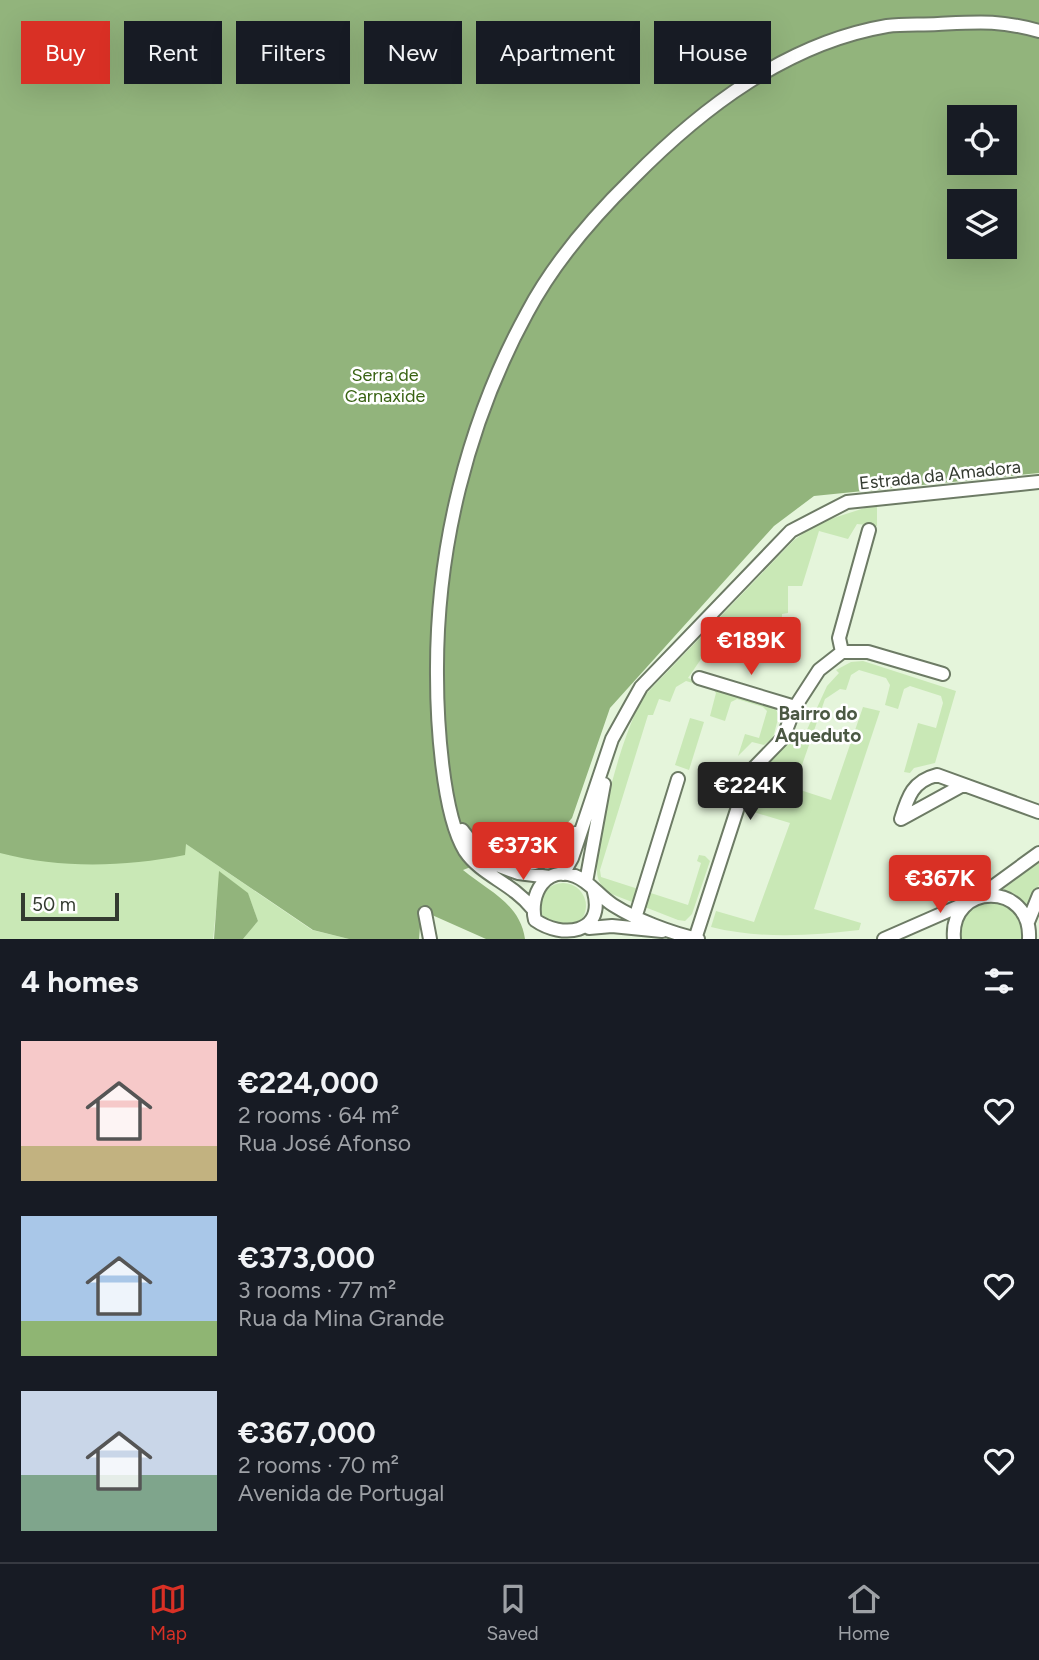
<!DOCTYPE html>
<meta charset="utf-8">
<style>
:root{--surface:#171b24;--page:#20242c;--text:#f1f3f6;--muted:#9ea1a6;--line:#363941;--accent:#d93025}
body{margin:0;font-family:Figtree,sans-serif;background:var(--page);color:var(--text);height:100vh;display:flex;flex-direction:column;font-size:26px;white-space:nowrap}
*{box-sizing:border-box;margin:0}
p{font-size:23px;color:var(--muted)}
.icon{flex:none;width:38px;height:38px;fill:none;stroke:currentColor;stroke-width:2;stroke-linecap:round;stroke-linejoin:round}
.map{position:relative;height:939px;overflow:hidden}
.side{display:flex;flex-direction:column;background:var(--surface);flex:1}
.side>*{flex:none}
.hud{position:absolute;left:21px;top:21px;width:998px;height:63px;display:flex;gap:14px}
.fabs{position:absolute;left:947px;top:105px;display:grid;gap:14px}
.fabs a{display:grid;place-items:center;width:70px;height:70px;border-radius:0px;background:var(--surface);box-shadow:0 7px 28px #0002;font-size:35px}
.scale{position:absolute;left:21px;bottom:18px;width:98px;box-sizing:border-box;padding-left:7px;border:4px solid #343b31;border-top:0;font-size:19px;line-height:24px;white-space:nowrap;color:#343b31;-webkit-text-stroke:5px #fff;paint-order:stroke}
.price{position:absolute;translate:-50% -60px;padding:0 16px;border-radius:7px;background:var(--accent);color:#fff;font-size:23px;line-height:46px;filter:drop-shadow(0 2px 4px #0008)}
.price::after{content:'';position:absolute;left:50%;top:42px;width:21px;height:16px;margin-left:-10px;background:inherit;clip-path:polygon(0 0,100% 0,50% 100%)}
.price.selected{background:#222;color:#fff}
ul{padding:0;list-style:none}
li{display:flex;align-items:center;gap:21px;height:175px;padding:0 21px}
li span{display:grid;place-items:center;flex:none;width:196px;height:140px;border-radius:0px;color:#555}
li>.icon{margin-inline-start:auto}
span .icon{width:84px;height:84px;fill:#fffc;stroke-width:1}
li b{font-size:30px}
h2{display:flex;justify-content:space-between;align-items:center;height:84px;padding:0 21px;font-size:30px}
.tag{padding:0 24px;border-radius:0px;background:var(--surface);box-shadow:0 7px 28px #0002;font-size:24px;line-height:63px}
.tag.selected{background:var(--accent);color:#fff}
.dock{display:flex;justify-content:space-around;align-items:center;height:98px;border-top:2px solid var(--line);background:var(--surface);font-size:19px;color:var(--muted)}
.dock a{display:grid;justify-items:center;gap:4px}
.dock .selected{color:var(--accent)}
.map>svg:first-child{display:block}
.green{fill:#c9e8b6}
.forest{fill:#92b47c;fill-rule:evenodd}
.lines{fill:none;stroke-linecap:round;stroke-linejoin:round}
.minor-casing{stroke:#6d7b65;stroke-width:16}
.minor{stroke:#fff;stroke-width:12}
.labels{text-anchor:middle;stroke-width:5;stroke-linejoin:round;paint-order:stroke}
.park-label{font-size:18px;fill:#396313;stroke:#fff}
.street-label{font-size:18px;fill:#343b31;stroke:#fff}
.neighbourhood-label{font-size:19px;font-weight:bold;fill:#4b5843;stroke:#fff}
</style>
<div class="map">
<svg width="1039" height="939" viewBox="0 0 1039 939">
<rect width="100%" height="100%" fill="#e5f5db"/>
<path class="green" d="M 877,504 L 877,526 L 857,524 L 848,539 L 819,531 L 802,586 L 788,586 L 788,613 L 782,614 L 782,633 L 788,634 L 788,646 L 758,636 L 756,639 L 721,630 L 688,678 L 775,708 L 779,715 L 773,738 L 764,745 L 752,742 L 738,756 L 745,734 L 759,738 L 767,711 L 763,707 L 737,699 L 731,702 L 725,721 L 710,716 L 716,693 L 713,689 L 686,681 L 676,687 L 670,702 L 659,699 L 653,715 L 648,715 L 600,870 L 601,877 L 688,905 L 701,863 L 697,861 L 699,855 L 705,856 L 710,861 L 692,914 L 685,921 L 678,920 L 609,893 C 602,887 597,881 597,871 C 595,834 624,726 645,695 L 794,540 L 818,523 Z
M 863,661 L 956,691 L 935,763 L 914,768 L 910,773 L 904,772 L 918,723 L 936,728 L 943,703 L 941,696 L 910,686 L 904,689 L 898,709 L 885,705 L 890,685 L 886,678 L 859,670 L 851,675 L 846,690 L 840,689 L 825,699 L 794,788 L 831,800 L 863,707 L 880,711 L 814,909 L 861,923 L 859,930 C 810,936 759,939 711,927 L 716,911 L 754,922 L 790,823 L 747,810 L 754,782 L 788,737 L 805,734 L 827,686 L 839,673 L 836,670 L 851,662 Z
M 0,717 L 312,930 L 349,939 L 243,939 L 258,921 L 248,894 L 220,872 L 213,939 L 0,939 Z
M 690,718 L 704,722 L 689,770 L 675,765 Z
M 1039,862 L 1039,885 L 1028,909 L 1013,893 L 1002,890 Z
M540 906a23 23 0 1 1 46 0a23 23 0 1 1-46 0Z
M 983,901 L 1005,902 L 1021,916 L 1024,939 L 960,939 C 961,918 966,912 983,901 Z"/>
<path class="forest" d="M 0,0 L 1039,0 L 1039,473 L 814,496 L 774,526 L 610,708 L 572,818 L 548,845 L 514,850 L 463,870 C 488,891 520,903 525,939 L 486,939 L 432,915 L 421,915 L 419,939 L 349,939 L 313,930 L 186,844 L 185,855 C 123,867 62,869 0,853 ZM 959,117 L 1004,117 L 1004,163 L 959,163 ZM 959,201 L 1004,201 L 1004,247 L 959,247 Z
M 219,871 L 248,893 L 258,921 L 243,939 L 214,939 Z"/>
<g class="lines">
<g class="minor-casing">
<path id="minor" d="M 842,652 L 839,638 L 869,530
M 699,678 L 795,707
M 963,785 L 901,819 C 908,796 913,781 937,775 L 1039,812
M 462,830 L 486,861 L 518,873 L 550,877
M 505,864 C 535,868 559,858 576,833
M 563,874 L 572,858 L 612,739 L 641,687 L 791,531 L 847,502 L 1039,482
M 586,882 L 604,784
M 594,892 C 605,934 562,939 535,920 C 529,895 545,865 575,876 C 589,881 600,897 613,905 C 637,920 670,933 698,939
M 980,896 L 1039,853
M 532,908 C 512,883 481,875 465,851 C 442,814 437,719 437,675 C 436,550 467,423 527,313 C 554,262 592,218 633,178 C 702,108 787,43 887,26 C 903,24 921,25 938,24 C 979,22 999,20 1039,31
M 425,913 L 430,939
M 636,915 L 678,779
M 1028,922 L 1039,895
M 589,928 L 612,926 L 662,931
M 695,939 L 749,773 L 783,738 L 795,707 L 819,670 L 842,652 L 868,652 L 943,674
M 884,939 L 964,904
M 954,939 C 949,882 1032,881 1029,939"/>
</g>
<use href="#minor" class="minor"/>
</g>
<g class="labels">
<g class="park-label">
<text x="385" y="381">Serra de<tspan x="385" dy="21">Carnaxide</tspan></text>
</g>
<g class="street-label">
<text transform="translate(940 475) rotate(-6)" y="6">Estrada da Amadora</text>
</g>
<g class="neighbourhood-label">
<text x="818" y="720">Bairro do<tspan x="818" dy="22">Aqueduto</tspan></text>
</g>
</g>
</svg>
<div class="fabs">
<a><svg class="icon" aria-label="locate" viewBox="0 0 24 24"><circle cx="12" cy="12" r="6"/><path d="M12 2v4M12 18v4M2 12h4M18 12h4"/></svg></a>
<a><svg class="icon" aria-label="layers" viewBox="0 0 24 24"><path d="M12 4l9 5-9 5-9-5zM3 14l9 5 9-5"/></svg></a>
</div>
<div class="scale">50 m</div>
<b class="price" style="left:751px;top:677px">€189K</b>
<b class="price selected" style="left:750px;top:822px">€224K</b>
<b class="price" style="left:523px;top:882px">€373K</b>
<b class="price" style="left:940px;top:915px">€367K</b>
<div class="hud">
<a class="tag selected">Buy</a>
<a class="tag">Rent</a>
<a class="tag">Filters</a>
<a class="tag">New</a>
<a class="tag">Apartment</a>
<a class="tag">House</a>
</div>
</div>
<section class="side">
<h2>4 homes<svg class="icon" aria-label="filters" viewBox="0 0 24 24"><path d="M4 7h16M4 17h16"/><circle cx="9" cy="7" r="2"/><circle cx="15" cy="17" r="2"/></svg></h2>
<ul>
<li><span style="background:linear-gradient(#f6c9c9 75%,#c2b280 0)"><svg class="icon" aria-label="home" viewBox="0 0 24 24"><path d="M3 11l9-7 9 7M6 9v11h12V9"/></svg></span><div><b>€224,000</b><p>2 rooms · 64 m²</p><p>Rua José Afonso</p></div><svg class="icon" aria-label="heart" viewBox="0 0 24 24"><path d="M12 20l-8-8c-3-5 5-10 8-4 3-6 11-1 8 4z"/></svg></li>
<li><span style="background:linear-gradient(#a9c7e8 75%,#8fb573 0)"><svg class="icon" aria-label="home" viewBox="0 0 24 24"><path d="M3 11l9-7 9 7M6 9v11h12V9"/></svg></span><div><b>€373,000</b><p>3 rooms · 77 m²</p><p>Rua da Mina Grande</p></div><svg class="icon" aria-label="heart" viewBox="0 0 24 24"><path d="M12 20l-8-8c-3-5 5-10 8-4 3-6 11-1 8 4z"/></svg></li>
<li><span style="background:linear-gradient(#c9d6e8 60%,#7fa58c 0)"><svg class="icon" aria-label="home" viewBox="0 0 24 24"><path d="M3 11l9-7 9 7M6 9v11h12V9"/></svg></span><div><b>€367,000</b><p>2 rooms · 70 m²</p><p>Avenida de Portugal</p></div><svg class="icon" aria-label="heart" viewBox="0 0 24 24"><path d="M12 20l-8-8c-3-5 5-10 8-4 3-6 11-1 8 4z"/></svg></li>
</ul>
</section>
<nav class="dock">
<a class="selected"><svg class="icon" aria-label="map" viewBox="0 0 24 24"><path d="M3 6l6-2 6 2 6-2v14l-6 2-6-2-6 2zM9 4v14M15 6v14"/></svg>Map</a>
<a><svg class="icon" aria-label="saved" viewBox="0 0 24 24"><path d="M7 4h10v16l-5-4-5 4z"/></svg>Saved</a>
<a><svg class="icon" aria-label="home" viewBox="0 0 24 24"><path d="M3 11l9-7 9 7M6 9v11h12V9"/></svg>Home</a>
</nav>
